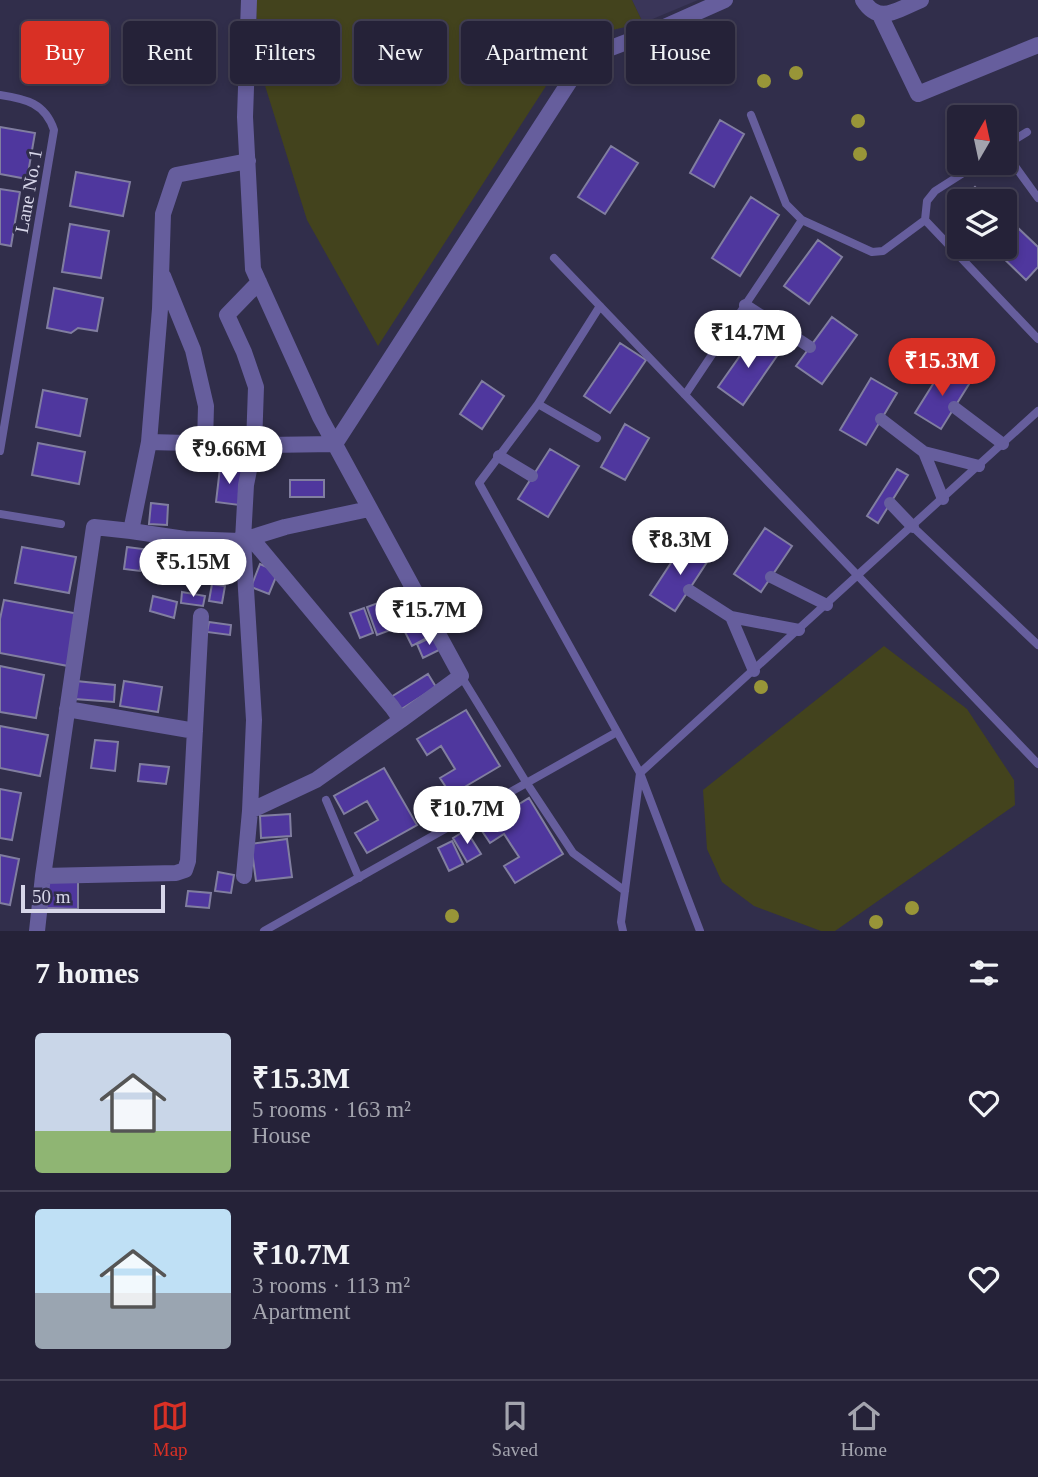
<!DOCTYPE html>
<meta charset="utf-8">
<style>
:root{--surface:#252238;--page:#312f43;--text:#f1f3f6;--muted:#a3a4ae;--line:#423f53;--accent:#d93025}
body{margin:0;font-family:"Times New Roman",serif;background:var(--page);color:var(--text);height:100vh;display:flex;flex-direction:column;font-size:26px;white-space:nowrap}
*{box-sizing:border-box;margin:0}
p{font-size:23px;color:var(--muted)}
.icon{flex:none;width:38px;height:38px;fill:none;stroke:currentColor;stroke-width:2;stroke-linecap:round;stroke-linejoin:round}
.map{position:relative;height:931px;overflow:hidden}
.sheet{display:flex;flex-direction:column;background:var(--surface);flex:1}
.sheet>*{flex:none}
.hud{position:absolute;left:21px;top:21px;width:998px;height:63px;display:flex;gap:14px}
.needle{width:46px;rotate:9deg}
.buttons{position:absolute;left:947px;top:105px;display:grid;gap:14px}
.buttons a{display:grid;place-items:center;width:70px;height:70px;border-radius:7px;background:var(--surface);box-shadow:0 4px 10px #0003,0 0 0 2px var(--line);font-size:35px}
.scale{position:absolute;left:21px;bottom:18px;width:144px;box-sizing:border-box;padding-left:7px;border:4px solid #d7d6e9;border-top:0;font-size:19px;line-height:24px;white-space:nowrap;color:#d7d6e9;-webkit-text-stroke:5px #312e4b;paint-order:stroke}
.price{position:absolute;translate:-50% -60px;padding:0 16px;border-radius:24px;background:#fff;color:#222;font-size:23px;line-height:46px;filter:drop-shadow(0 2px 4px #0008)}
.price::after{content:'';position:absolute;left:50%;top:42px;width:21px;height:16px;margin-left:-10px;background:inherit;clip-path:polygon(0 0,100% 0,50% 100%)}
.price.active{background:var(--accent);color:#fff}
ul{padding:0;list-style:none}
li{display:flex;align-items:center;gap:21px;height:175px;padding:0 35px}
li+li{border-top:2px solid var(--line)}
li span{display:grid;place-items:center;flex:none;width:196px;height:140px;border-radius:7px;color:#555}
li>.icon{margin-inline-start:auto}
span .icon{width:84px;height:84px;fill:#fffc;stroke-width:1}
li b{font-size:30px}
h2{display:flex;justify-content:space-between;align-items:center;height:84px;padding:0 35px;font-size:30px}
.chip{padding:0 24px;border-radius:7px;background:var(--surface);box-shadow:0 4px 10px #0003,0 0 0 2px var(--line);font-size:24px;line-height:63px}
.chip.active{background:var(--accent);color:#fff}
.tabs{display:flex;justify-content:space-around;align-items:center;height:98px;border-top:2px solid var(--line);background:var(--surface);font-size:19px;color:var(--muted)}
.tabs a{display:grid;justify-items:center;gap:4px}
.tabs .active{color:var(--accent)}
.map>svg:first-child{display:block}
.built{fill:#3a3659}
.green{fill:#43431d}
.building{fill:#4f379e;stroke:#817ea0;stroke-width:2}
.lines{fill:none;stroke-linecap:round;stroke-linejoin:round}
.service{stroke:#665e9d;stroke-width:8}
.pedestrian{stroke:#665e9d;stroke-width:12}
.minor{stroke:#665e9d;stroke-width:16}
.tree{fill:#989538}
.labels{text-anchor:middle;stroke-width:6;stroke-linejoin:round;paint-order:stroke}
.street-label{font-size:19px;fill:#d7d6e9;stroke:#312e4b}
</style>
<div class="map">
<svg width="1038" height="931" viewBox="0 0 1038 931">
<rect width="100%" height="100%" fill="#312e4b"/>
<path class="built" d="M 632,0 L 698,0 L 643,23 Z"/>
<path class="green" d="M 255,0 L 632,0 L 643,23 L 577,38 L 378,346 L 307,220 L 262,76 Z
M 884,646 L 967,709 L 1014,780 L 1015,805 L 835,931 L 821,931 L 754,906 L 722,882 L 707,849 L 703,790 Z"/>
<path class="building" d="M 720,120 L 744,134 L 714,187 L 690,173 Z
M 0,127 L 35,133 L 27,179 L 0,174 Z
M 611,146 L 638,163 L 605,214 L 578,197 Z
M 76,172 L 130,182 L 123,216 L 70,206 Z
M 975,187 L 989,201 L 961,201 Z
M 0,189 L 20,192 L 11,246 L 0,244 Z
M 751,197 L 779,215 L 740,276 L 712,258 Z
M 70,224 L 109,231 L 101,278 L 62,272 Z
M 1016,226 L 1038,247 L 1038,267 L 1026,280 L 994,249 L 996,247 L 1004,247 L 1004,238 Z
M 818,240 L 842,257 L 809,304 L 784,286 Z
M 54,288 L 103,298 L 97,331 L 78,328 L 71,333 L 47,328 Z
M 832,317 L 857,335 L 822,384 L 796,366 Z
M 754,336 L 779,353 L 743,405 L 718,387 Z
M 620,343 L 646,360 L 610,413 L 584,396 Z
M 943,368 L 969,384 L 941,429 L 915,413 Z
M 871,378 L 897,393 L 866,445 L 840,430 Z
M 482,381 L 504,396 L 482,429 L 460,414 Z
M 43,390 L 87,399 L 80,436 L 36,427 Z
M 625,424 L 649,438 L 625,480 L 601,467 Z
M 38,443 L 85,452 L 79,484 L 32,475 Z
M 550,449 L 579,466 L 548,517 L 518,499 Z
M 220,468 L 243,471 L 239,505 L 216,502 Z
M 897,469 L 908,475 L 878,523 L 867,516 Z
M 290,480 L 324,480 L 324,497 L 290,497 Z
M 151,503 L 168,505 L 167,525 L 149,524 Z
M 765,528 L 792,546 L 761,592 L 734,574 Z
M 165,542 L 177,544 L 171,577 L 159,575 Z
M 684,543 L 709,559 L 675,611 L 650,595 Z
M 22,547 L 76,557 L 69,593 L 15,583 Z
M 127,547 L 143,549 L 140,571 L 124,569 Z
M 177,562 L 191,564 L 188,582 L 175,580 Z
M 260,564 L 278,572 L 269,594 L 251,587 Z
M 212,584 L 225,586 L 222,603 L 209,601 Z
M 182,592 L 205,596 L 203,606 L 181,603 Z
M 153,596 L 177,602 L 174,618 L 150,611 Z
M 4,600 L 79,614 L 68,666 L 0,653 L 0,619 Z
M 386,600 L 396,628 L 377,635 L 367,607 Z
M 364,608 L 373,633 L 360,638 L 350,613 Z
M 424,615 L 434,634 L 412,646 L 402,626 Z
M 209,622 L 231,625 L 230,635 L 207,632 Z
M 434,636 L 441,649 L 423,658 L 417,644 Z
M 0,666 L 44,675 L 36,718 L 0,712 Z
M 428,674 L 436,687 L 400,710 L 391,697 Z
M 76,681 L 115,685 L 114,702 L 75,699 Z
M 124,681 L 162,687 L 158,712 L 120,706 Z
M 466,710 L 500,766 L 451,795 L 440,778 L 455,769 L 441,746 L 427,755 L 417,739 Z
M 0,726 L 48,735 L 40,776 L 0,768 Z
M 95,740 L 118,742 L 115,771 L 91,768 Z
M 140,764 L 169,767 L 166,784 L 138,781 Z
M 384,768 L 417,825 L 367,853 L 355,833 L 378,820 L 367,801 L 344,814 L 334,796 Z
M 0,789 L 21,793 L 12,840 L 0,838 Z
M 529,798 L 563,854 L 515,883 L 504,866 L 519,857 L 504,834 L 490,843 L 480,828 Z
M 290,814 L 291,836 L 261,838 L 260,816 Z
M 466,830 L 481,854 L 467,862 L 453,838 Z
M 287,839 L 292,877 L 256,881 L 251,844 Z
M 452,841 L 463,864 L 449,871 L 438,848 Z
M 0,855 L 19,859 L 10,905 L 0,903 Z
M 218,872 L 234,875 L 231,893 L 215,891 Z
M 46,881 L 78,882 L 78,909 L 45,908 Z
M 188,891 L 211,893 L 209,908 L 186,906 Z"/>
<g class="lines">
<path class="service" d="M 0,95 C 26,99 45,103 54,130 L 0,451
M 751,115 L 786,204 L 802,220 L 872,252 L 883,251 L 925,220 L 927,201 L 935,191 L 979,163
M 1004,146 L 1027,132
M 1004,151 L 1038,198
M 925,220 L 1038,339
M 554,258 L 1038,764
M 600,306 L 538,404 L 479,483 L 640,773 L 700,931
M 685,395 L 802,220
M 538,404 L 597,438
M 0,514 L 61,524
M 913,527 L 1038,645
M 461,676 L 526,782 L 573,853 L 625,891
M 326,800 L 359,878
M 264,931 L 617,732
M 623,931 L 621,922 L 640,773 L 1038,411"/>
<path class="pedestrian" d="M 745,305 L 810,347
M 954,407 L 1003,444
M 881,419 L 924,452 L 943,499
M 924,452 L 979,466
M 499,456 L 532,476
M 890,503 L 913,527
M 771,577 L 827,605
M 689,590 L 731,617 L 754,671
M 731,617 L 799,630"/>
<path class="minor" d="M 249,0 L 245,117 L 253,269 L 320,417 L 461,676 L 401,720 L 392,707 L 251,538
M 863,0 C 879,26 898,9 921,0
M 880,15 L 918,94 L 1038,45
M 163,276 L 193,350 L 206,406 L 205,443
M 149,442 L 160,309 L 163,214 L 176,175 L 248,161
M 369,509 L 285,527 L 240,541 L 185,539 L 131,531 L 149,442 L 266,445 L 335,444 L 579,67 L 595,54 L 653,32 L 725,0
M 67,709 L 195,731
M 250,811 L 316,780 L 401,720
M 43,876 L 176,873 L 185,870 L 188,861 L 201,616
M 244,876 L 250,811 L 254,720 L 243,540 L 246,485 L 254,445 L 256,387 L 244,352 L 227,315 L 259,282
M 37,931 L 43,876 L 94,527 L 131,531"/>
</g>
<g class="tree">
<circle cx="796" cy="73" r="7"/>
<circle cx="764" cy="81" r="7"/>
<circle cx="858" cy="121" r="7"/>
<circle cx="860" cy="154" r="7"/>
<circle cx="761" cy="687" r="7"/>
<circle cx="912" cy="908" r="7"/>
<circle cx="452" cy="916" r="7"/>
<circle cx="876" cy="922" r="7"/>
</g>
<g class="labels">
<g class="street-label">
<text transform="translate(28 191) rotate(-80)" y="7">Lane No. 1</text>
</g>
</g>
</svg>
<div class="buttons">
<a><svg class="needle" viewBox="-14 -14 28 28"><path d="M0-13l5 13h-10z" fill="#e53935"/><path d="M0 13l5-13h-10z" fill="#a3a4ae"/></svg></a>
<a><svg class="icon" aria-label="layers" viewBox="0 0 24 24"><path d="M12 4l9 5-9 5-9-5zM3 14l9 5 9-5"/></svg></a>
</div>
<div class="scale">50 m</div>
<b class="price" style="left:748px;top:370px">₹14.7M</b>
<b class="price active" style="left:942px;top:398px">₹15.3M</b>
<b class="price" style="left:229px;top:486px">₹9.66M</b>
<b class="price" style="left:680px;top:577px">₹8.3M</b>
<b class="price" style="left:193px;top:599px">₹5.15M</b>
<b class="price" style="left:429px;top:647px">₹15.7M</b>
<b class="price" style="left:467px;top:846px">₹10.7M</b>
<div class="hud">
<a class="chip active">Buy</a>
<a class="chip">Rent</a>
<a class="chip">Filters</a>
<a class="chip">New</a>
<a class="chip">Apartment</a>
<a class="chip">House</a>
</div>
</div>
<section class="sheet">
<h2>7 homes<svg class="icon" aria-label="filters" viewBox="0 0 24 24"><path d="M4 7h16M4 17h16"/><circle cx="9" cy="7" r="2"/><circle cx="15" cy="17" r="2"/></svg></h2>
<ul>
<li><span style="background:linear-gradient(#c9d6e8 70%,#8fb573 0)"><svg class="icon" aria-label="home" viewBox="0 0 24 24"><path d="M3 11l9-7 9 7M6 9v11h12V9"/></svg></span><div><b>₹15.3M</b><p>5 rooms · 163 m²</p><p>House</p></div><svg class="icon" aria-label="heart" viewBox="0 0 24 24"><path d="M12 20l-8-8c-3-5 5-10 8-4 3-6 11-1 8 4z"/></svg></li>
<li><span style="background:linear-gradient(#bfe0f5 60%,#9aa5b1 0)"><svg class="icon" aria-label="home" viewBox="0 0 24 24"><path d="M3 11l9-7 9 7M6 9v11h12V9"/></svg></span><div><b>₹10.7M</b><p>3 rooms · 113 m²</p><p>Apartment</p></div><svg class="icon" aria-label="heart" viewBox="0 0 24 24"><path d="M12 20l-8-8c-3-5 5-10 8-4 3-6 11-1 8 4z"/></svg></li>
</ul>
</section>
<nav class="tabs">
<a class="active"><svg class="icon" aria-label="map" viewBox="0 0 24 24"><path d="M3 6l6-2 6 2 6-2v14l-6 2-6-2-6 2zM9 4v14M15 6v14"/></svg>Map</a>
<a><svg class="icon" aria-label="saved" viewBox="0 0 24 24"><path d="M7 4h10v16l-5-4-5 4z"/></svg>Saved</a>
<a><svg class="icon" aria-label="home" viewBox="0 0 24 24"><path d="M3 11l9-7 9 7M6 9v11h12V9"/></svg>Home</a>
</nav>
